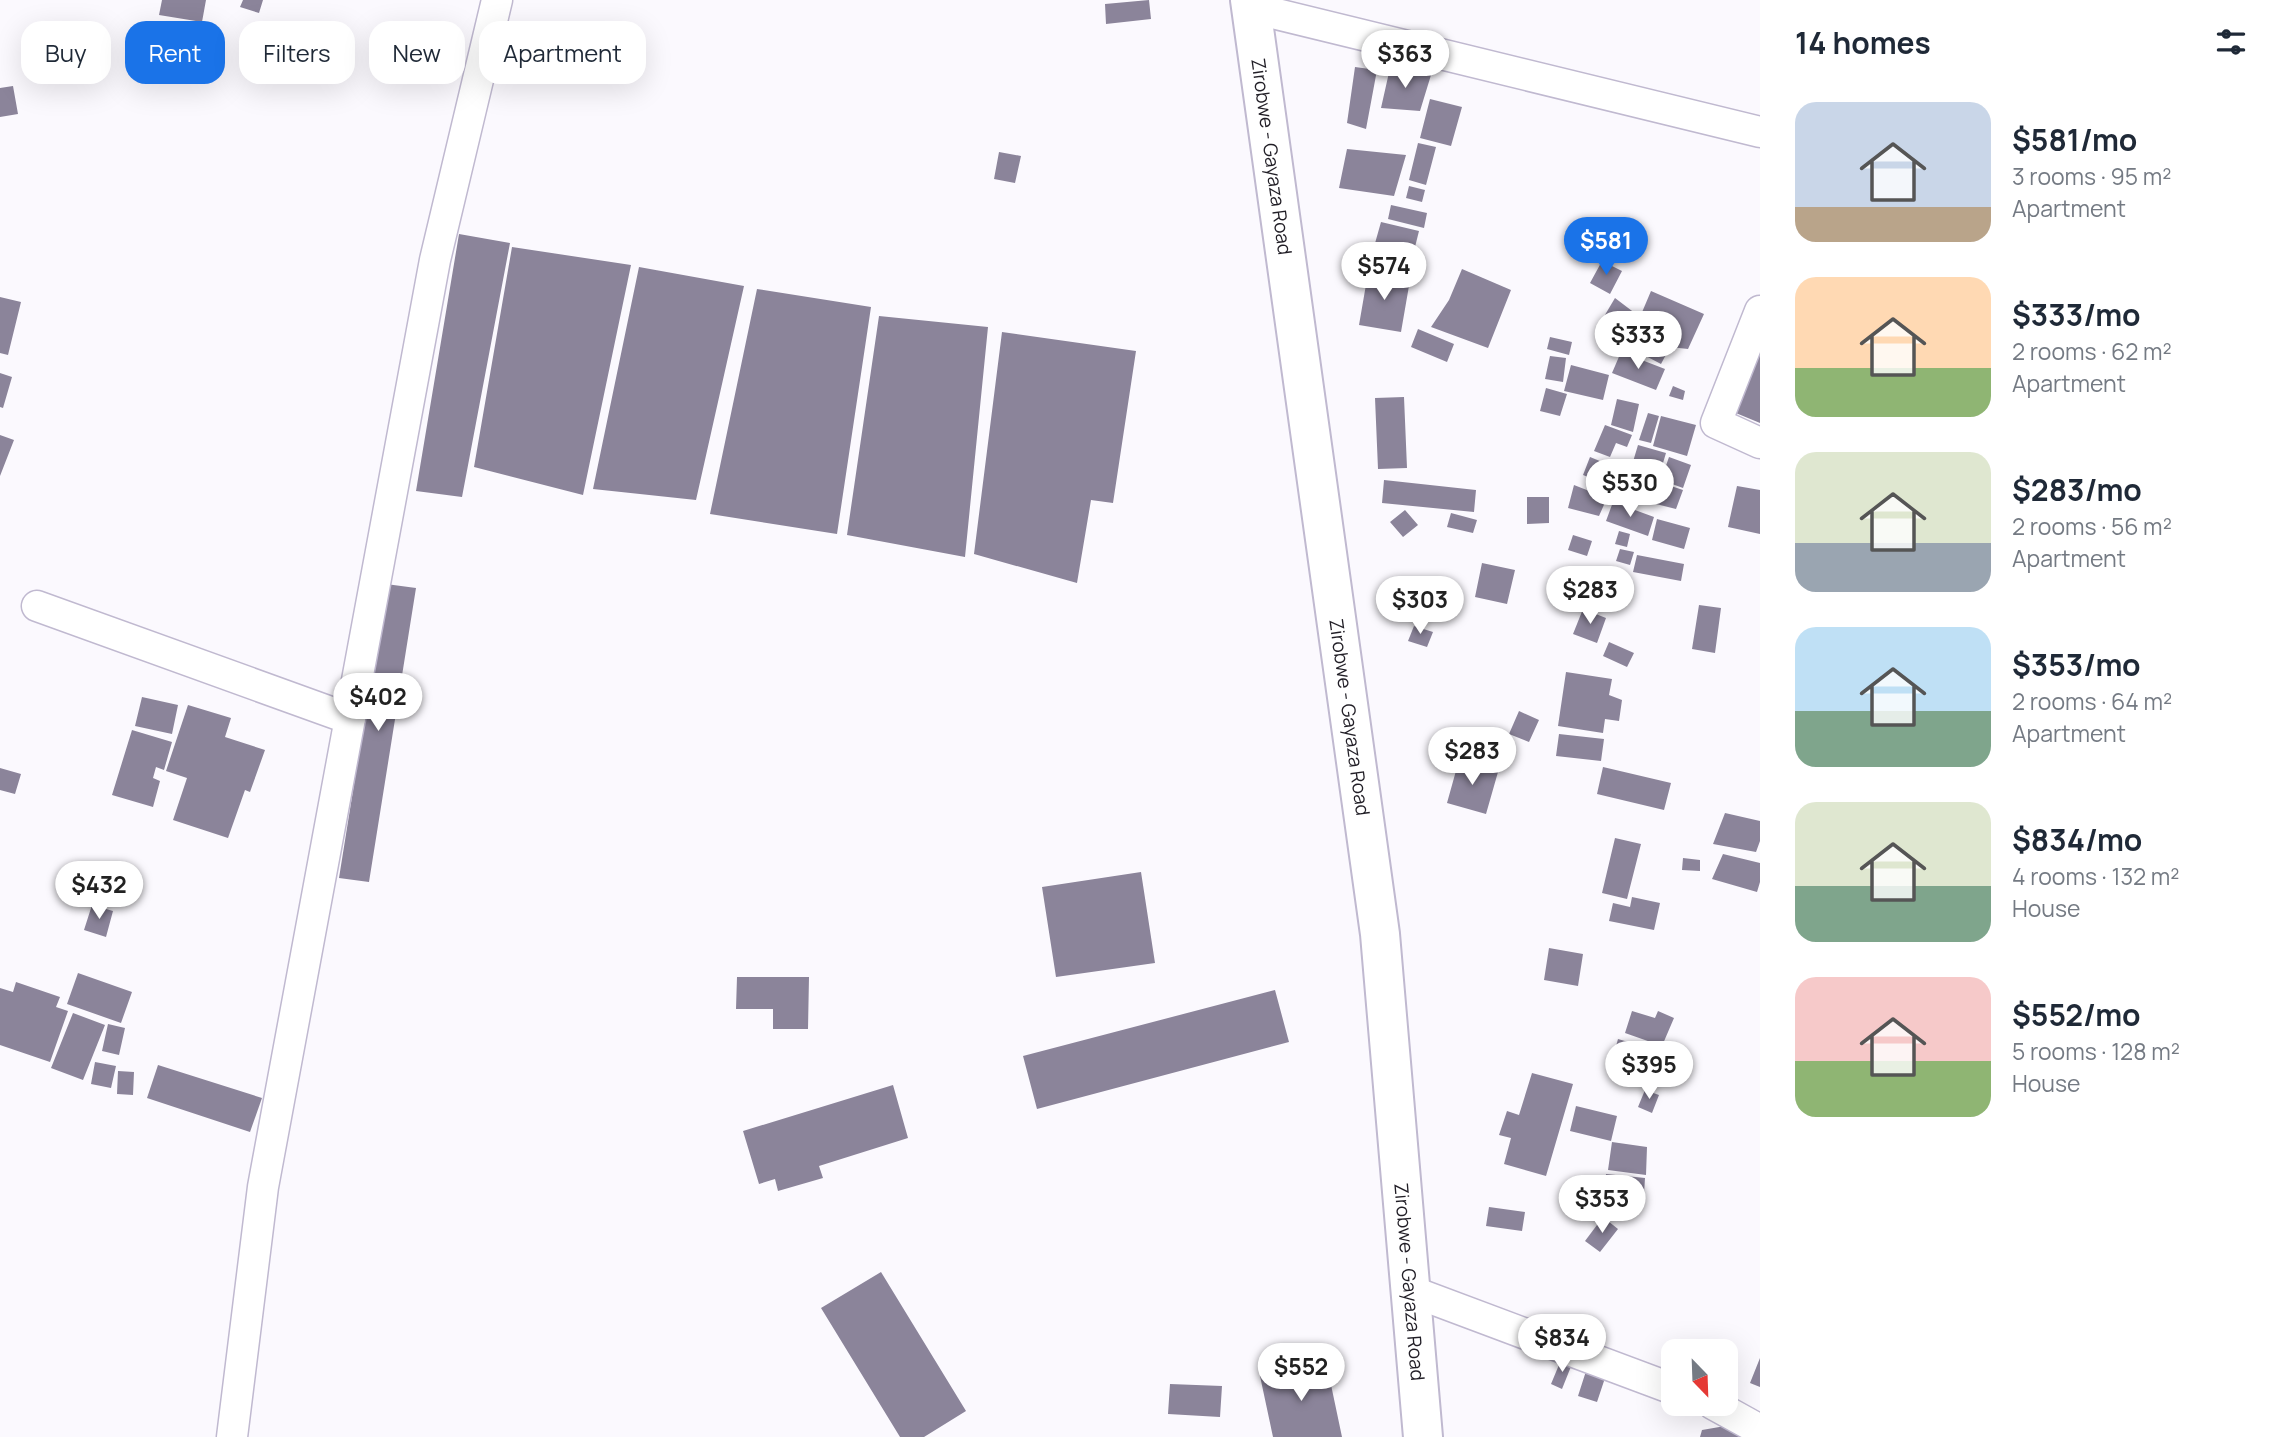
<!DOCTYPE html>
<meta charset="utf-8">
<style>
:root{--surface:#fff;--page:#f6f6f7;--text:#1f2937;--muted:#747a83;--accent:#1a73e8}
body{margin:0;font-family:Manrope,sans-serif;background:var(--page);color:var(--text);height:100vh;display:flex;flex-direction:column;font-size:26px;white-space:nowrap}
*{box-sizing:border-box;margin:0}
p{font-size:23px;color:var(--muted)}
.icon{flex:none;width:38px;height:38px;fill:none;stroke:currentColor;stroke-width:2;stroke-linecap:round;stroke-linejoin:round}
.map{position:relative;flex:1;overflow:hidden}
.panel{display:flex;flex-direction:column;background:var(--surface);width:525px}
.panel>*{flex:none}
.top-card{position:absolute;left:21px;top:21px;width:665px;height:63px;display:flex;gap:14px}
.needle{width:46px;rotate:157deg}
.tools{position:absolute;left:1661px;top:1339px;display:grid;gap:14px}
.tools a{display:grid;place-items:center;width:77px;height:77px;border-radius:14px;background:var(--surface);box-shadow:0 7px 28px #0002;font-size:35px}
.price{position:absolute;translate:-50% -60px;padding:0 16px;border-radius:24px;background:#fff;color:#222;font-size:23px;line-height:46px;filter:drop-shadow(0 2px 4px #0008)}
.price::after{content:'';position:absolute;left:50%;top:42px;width:21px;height:16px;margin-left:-10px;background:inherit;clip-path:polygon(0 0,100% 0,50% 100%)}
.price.on{background:var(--accent);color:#fff}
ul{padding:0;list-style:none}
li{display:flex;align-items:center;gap:21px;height:175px;padding:0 35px}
li span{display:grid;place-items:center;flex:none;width:196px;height:140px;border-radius:21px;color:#555}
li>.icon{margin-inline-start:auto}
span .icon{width:84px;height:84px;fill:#fffc;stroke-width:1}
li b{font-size:30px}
h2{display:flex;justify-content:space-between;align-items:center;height:84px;padding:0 35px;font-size:30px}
.tag{padding:0 24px;border-radius:21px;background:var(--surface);box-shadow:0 7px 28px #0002;font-size:24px;line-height:63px}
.tag.on{background:var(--accent);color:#fff}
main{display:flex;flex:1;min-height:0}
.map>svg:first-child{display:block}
.building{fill:#8b849a}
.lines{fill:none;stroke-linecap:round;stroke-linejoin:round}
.minor-casing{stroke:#c0b9d0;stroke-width:33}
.tertiary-casing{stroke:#c0b9d0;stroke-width:42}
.minor{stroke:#fff;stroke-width:30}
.tertiary{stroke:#fff;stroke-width:38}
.labels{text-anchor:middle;stroke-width:5;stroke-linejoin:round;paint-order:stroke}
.street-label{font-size:19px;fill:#211e26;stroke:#fff}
</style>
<main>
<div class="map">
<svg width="1760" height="1437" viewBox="0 0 1760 1437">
<rect width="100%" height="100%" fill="#fbf9fe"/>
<path class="building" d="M 162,0 L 206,0 L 202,22 L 159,15 Z
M 243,0 L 263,0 L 259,13 L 240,7 Z
M 1149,0 L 1151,19 L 1106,24 L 1105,4 Z
M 1355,67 L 1377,70 L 1366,129 L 1347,123 Z
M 1390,68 L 1431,75 L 1420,111 L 1381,108 Z
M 13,86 L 18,114 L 0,117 L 0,88 Z
M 1430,99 L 1462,107 L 1451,146 L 1420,138 Z
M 1418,143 L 1436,147 L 1426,185 L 1409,180 Z
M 1347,149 L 1406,155 L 1394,196 L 1339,188 Z
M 999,152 L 1021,156 L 1015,183 L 994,179 Z
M 1409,186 L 1425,190 L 1422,202 L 1406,198 Z
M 1391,205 L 1427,213 L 1424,228 L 1388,219 Z
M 1381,222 L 1419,231 L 1409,271 L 1370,261 Z
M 459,234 L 510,243 L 462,497 L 416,491 Z
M 512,247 L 631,265 L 583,495 L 474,467 Z
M 1602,261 L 1622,271 L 1610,294 L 1590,283 Z
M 639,267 L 744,286 L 696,500 L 593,489 Z
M 1462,269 L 1511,290 L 1488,348 L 1431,327 L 1449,300 Z
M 1368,273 L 1410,280 L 1401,332 L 1359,325 Z
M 757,289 L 871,307 L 837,534 L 710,514 Z
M 1651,291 L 1704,314 L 1688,349 L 1670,347 L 1661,364 L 1596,330 L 1615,298 L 1640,317 Z
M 0,297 L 21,302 L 8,355 L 0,353 Z
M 879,316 L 988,327 L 965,557 L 847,535 Z
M 1418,329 L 1454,344 L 1447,362 L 1411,347 Z
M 1002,332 L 1136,351 L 1113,503 L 1091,500 L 1077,583 L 974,554 Z
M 1550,337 L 1572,342 L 1569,355 L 1547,349 Z
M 1760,342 L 1760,423 L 1731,411 Z
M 1621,352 L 1665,369 L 1656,390 L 1612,373 Z
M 1550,356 L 1566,358 L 1563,382 L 1545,379 Z
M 1571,365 L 1609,375 L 1603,400 L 1564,391 Z
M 0,373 L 12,377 L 3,408 L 0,407 Z
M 1673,386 L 1685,391 L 1683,400 L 1669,396 Z
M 1546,388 L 1567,394 L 1560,416 L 1540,411 Z
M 1404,397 L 1407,468 L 1378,469 L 1375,398 Z
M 1617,399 L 1639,404 L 1633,432 L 1611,425 Z
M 1648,413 L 1659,416 L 1651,443 L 1639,440 Z
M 1661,416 L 1696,425 L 1687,456 L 1653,446 Z
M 1605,425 L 1632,435 L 1627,447 L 1616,443 L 1610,457 L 1594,451 Z
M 0,435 L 14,440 L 0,476 Z
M 1638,445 L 1666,453 L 1660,473 L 1632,465 Z
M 1590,457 L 1612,466 L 1605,484 L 1583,475 Z
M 1669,457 L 1691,465 L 1683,488 L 1661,480 Z
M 1614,469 L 1626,473 L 1621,488 L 1609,484 Z
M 1384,480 L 1476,490 L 1474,512 L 1382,503 Z
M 1628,481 L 1639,484 L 1635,496 L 1625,494 Z
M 1659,482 L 1683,490 L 1676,509 L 1652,503 Z
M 1574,485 L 1607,498 L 1599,516 L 1568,508 Z
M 1737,486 L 1760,490 L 1760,534 L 1728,527 Z
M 1527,497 L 1549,497 L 1549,523 L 1527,524 Z
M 1613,502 L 1654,517 L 1648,536 L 1606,521 Z
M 1405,510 L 1418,525 L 1403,537 L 1390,522 Z
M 1451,513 L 1477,520 L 1473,533 L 1447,527 Z
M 1657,519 L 1690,528 L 1684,549 L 1652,540 Z
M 1619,531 L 1630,534 L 1627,547 L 1615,544 Z
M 1573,535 L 1592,541 L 1587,556 L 1568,550 Z
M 1620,549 L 1634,552 L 1630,565 L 1616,561 Z
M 1637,555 L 1684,564 L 1681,581 L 1633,572 Z
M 1482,563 L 1515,570 L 1507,604 L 1475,597 Z
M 386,584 L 416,588 L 369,882 L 339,878 Z
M 1447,600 L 1458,603 L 1455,615 L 1444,612 Z
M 1699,605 L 1721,608 L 1715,653 L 1692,649 Z
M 1583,609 L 1606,618 L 1597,643 L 1573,634 Z
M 1414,626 L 1433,632 L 1427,647 L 1408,641 Z
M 1609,642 L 1634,653 L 1627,667 L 1603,656 Z
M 1566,672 L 1612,679 L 1609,695 L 1622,700 L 1619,721 L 1605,719 L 1603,733 L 1558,726 Z
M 142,697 L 178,705 L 172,734 L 135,726 Z
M 188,705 L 231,718 L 225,737 L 265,750 L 250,792 L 245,790 L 228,838 L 173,820 L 187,778 L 166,771 Z
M 1519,711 L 1539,720 L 1529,742 L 1509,734 Z
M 132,730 L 172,742 L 164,770 L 156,767 L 153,778 L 160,781 L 153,807 L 112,795 Z
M 1559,734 L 1604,739 L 1601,761 L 1556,756 Z
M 1459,760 L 1498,772 L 1486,814 L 1447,803 Z
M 1603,767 L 1671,783 L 1664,810 L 1597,794 Z
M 0,768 L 21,774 L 15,794 L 0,790 Z
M 1725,813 L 1760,821 L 1760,841 L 1756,852 L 1713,844 Z
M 1615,838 L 1641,844 L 1627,899 L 1602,893 Z
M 1723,854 L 1760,863 L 1760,882 L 1757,892 L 1712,879 Z
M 1683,858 L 1700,860 L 1700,871 L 1682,870 Z
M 1141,872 L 1155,963 L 1056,977 L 1042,887 Z
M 1632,897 L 1660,903 L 1654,930 L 1609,921 L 1613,903 L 1630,907 Z
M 92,905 L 113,911 L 106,937 L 84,930 Z
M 1549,948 L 1583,954 L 1578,986 L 1544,980 Z
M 78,973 L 132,992 L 121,1023 L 67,1004 Z
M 737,977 L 809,977 L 808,1029 L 773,1029 L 773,1009 L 736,1009 Z
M 16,982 L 60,997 L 56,1007 L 68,1011 L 50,1062 L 0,1045 L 0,988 L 13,992 Z
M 1275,990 L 1289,1042 L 1037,1109 L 1023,1056 Z
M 1632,1011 L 1655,1018 L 1658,1011 L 1674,1018 L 1662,1046 L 1625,1033 Z
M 73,1013 L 105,1025 L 83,1080 L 51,1068 Z
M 108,1024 L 125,1028 L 119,1055 L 102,1051 Z
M 1618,1039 L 1656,1050 L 1649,1074 L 1611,1064 Z
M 95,1062 L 116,1066 L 111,1088 L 91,1084 Z
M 158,1065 L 262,1098 L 250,1132 L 147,1098 Z
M 118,1071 L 134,1072 L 133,1095 L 117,1094 Z
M 1532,1073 L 1573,1084 L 1546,1176 L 1504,1164 L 1511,1138 L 1499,1135 L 1507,1111 L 1519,1115 Z
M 893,1085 L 908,1138 L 819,1166 L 823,1178 L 778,1191 L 775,1179 L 759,1184 L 743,1131 Z
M 1645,1090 L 1659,1095 L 1652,1113 L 1638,1107 Z
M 1576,1106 L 1617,1116 L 1611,1141 L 1570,1131 Z
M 1612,1142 L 1647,1147 L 1646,1175 L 1608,1170 Z
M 1606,1174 L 1645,1178 L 1644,1194 L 1604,1190 Z
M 1489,1207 L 1525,1212 L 1522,1231 L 1486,1226 Z
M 1603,1217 L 1618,1229 L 1600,1252 L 1585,1241 Z
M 881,1272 L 966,1411 L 924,1437 L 900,1437 L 821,1308 Z
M 1760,1358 L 1760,1387 L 1750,1383 Z
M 1561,1360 L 1572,1364 L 1562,1389 L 1551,1384 Z
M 1326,1361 L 1342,1437 L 1273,1437 L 1260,1376 Z
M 1587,1368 L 1606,1375 L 1597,1402 L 1578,1396 Z
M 1170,1384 L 1222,1386 L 1220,1417 L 1168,1414 Z
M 1731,1425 L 1743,1437 L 1700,1437 L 1702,1430 Z"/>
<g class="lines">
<g class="minor-casing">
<path id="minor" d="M 1252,8 L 1760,132
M 1760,311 L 1716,423 L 1760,443
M 37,606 L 350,719
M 1411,1291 L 1673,1389
M 1713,1404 L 1760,1430
M 232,1437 L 263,1187 L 435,260 L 497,0"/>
</g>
<g class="tertiary-casing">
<g id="tertiary">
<path id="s1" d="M 1250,0 L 1380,934 L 1423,1437"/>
</g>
</g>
<use href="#minor" class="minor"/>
<use href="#tertiary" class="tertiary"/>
</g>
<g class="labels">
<g class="street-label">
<text dy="7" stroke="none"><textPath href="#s1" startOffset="158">Zirobwe - Gayaza Road</textPath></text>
<text dy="7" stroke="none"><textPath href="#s1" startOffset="724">Zirobwe - Gayaza Road</textPath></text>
<text dy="7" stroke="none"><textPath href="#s1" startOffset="1292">Zirobwe - Gayaza Road</textPath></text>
</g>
</g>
</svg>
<div class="tools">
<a><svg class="needle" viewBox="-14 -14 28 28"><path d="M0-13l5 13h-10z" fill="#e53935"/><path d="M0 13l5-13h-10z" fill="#747a83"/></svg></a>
</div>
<b class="price" style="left:1405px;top:90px">$363</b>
<b class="price on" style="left:1606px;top:277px">$581</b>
<b class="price" style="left:1384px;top:302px">$574</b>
<b class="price" style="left:1638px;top:371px">$333</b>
<b class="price" style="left:1630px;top:519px">$530</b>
<b class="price" style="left:1590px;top:626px">$283</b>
<b class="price" style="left:1420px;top:636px">$303</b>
<b class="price" style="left:378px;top:733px">$402</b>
<b class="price" style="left:1472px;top:787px">$283</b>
<b class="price" style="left:99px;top:921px">$432</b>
<b class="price" style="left:1649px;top:1101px">$395</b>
<b class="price" style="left:1602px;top:1235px">$353</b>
<b class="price" style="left:1562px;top:1374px">$834</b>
<b class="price" style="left:1301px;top:1403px">$552</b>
<div class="top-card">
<a class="tag">Buy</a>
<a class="tag on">Rent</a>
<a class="tag">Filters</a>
<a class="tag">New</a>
<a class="tag">Apartment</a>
</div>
</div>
<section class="panel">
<h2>14 homes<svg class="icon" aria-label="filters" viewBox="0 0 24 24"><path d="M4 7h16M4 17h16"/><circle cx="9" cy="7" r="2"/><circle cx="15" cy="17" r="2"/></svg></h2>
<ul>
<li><span style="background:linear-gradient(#c9d6e8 75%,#b9a48a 0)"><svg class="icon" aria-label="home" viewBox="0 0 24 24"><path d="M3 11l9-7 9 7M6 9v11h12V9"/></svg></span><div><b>$581/mo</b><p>3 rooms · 95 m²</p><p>Apartment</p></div></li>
<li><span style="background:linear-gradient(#ffd9b3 65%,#8fb573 0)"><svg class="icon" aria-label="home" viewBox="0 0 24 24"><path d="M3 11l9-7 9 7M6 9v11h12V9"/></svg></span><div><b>$333/mo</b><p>2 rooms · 62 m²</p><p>Apartment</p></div></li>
<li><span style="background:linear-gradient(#dfe7d0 65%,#9aa5b1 0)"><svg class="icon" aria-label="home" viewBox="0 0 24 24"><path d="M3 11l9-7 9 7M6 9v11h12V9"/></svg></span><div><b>$283/mo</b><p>2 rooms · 56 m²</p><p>Apartment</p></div></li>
<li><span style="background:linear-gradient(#bfe0f5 60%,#7fa58c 0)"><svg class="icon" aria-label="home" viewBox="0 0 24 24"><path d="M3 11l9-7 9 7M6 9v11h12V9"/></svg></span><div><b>$353/mo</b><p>2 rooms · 64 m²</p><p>Apartment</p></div></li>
<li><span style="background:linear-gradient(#dfe7d0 60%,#7fa58c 0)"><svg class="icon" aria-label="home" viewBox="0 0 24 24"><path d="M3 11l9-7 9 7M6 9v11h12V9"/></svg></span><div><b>$834/mo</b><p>4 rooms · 132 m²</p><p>House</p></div></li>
<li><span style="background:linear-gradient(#f6c9c9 60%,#8fb573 0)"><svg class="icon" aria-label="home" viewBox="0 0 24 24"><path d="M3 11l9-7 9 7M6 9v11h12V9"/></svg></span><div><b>$552/mo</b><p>5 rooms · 128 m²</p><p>House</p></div></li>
</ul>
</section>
</main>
